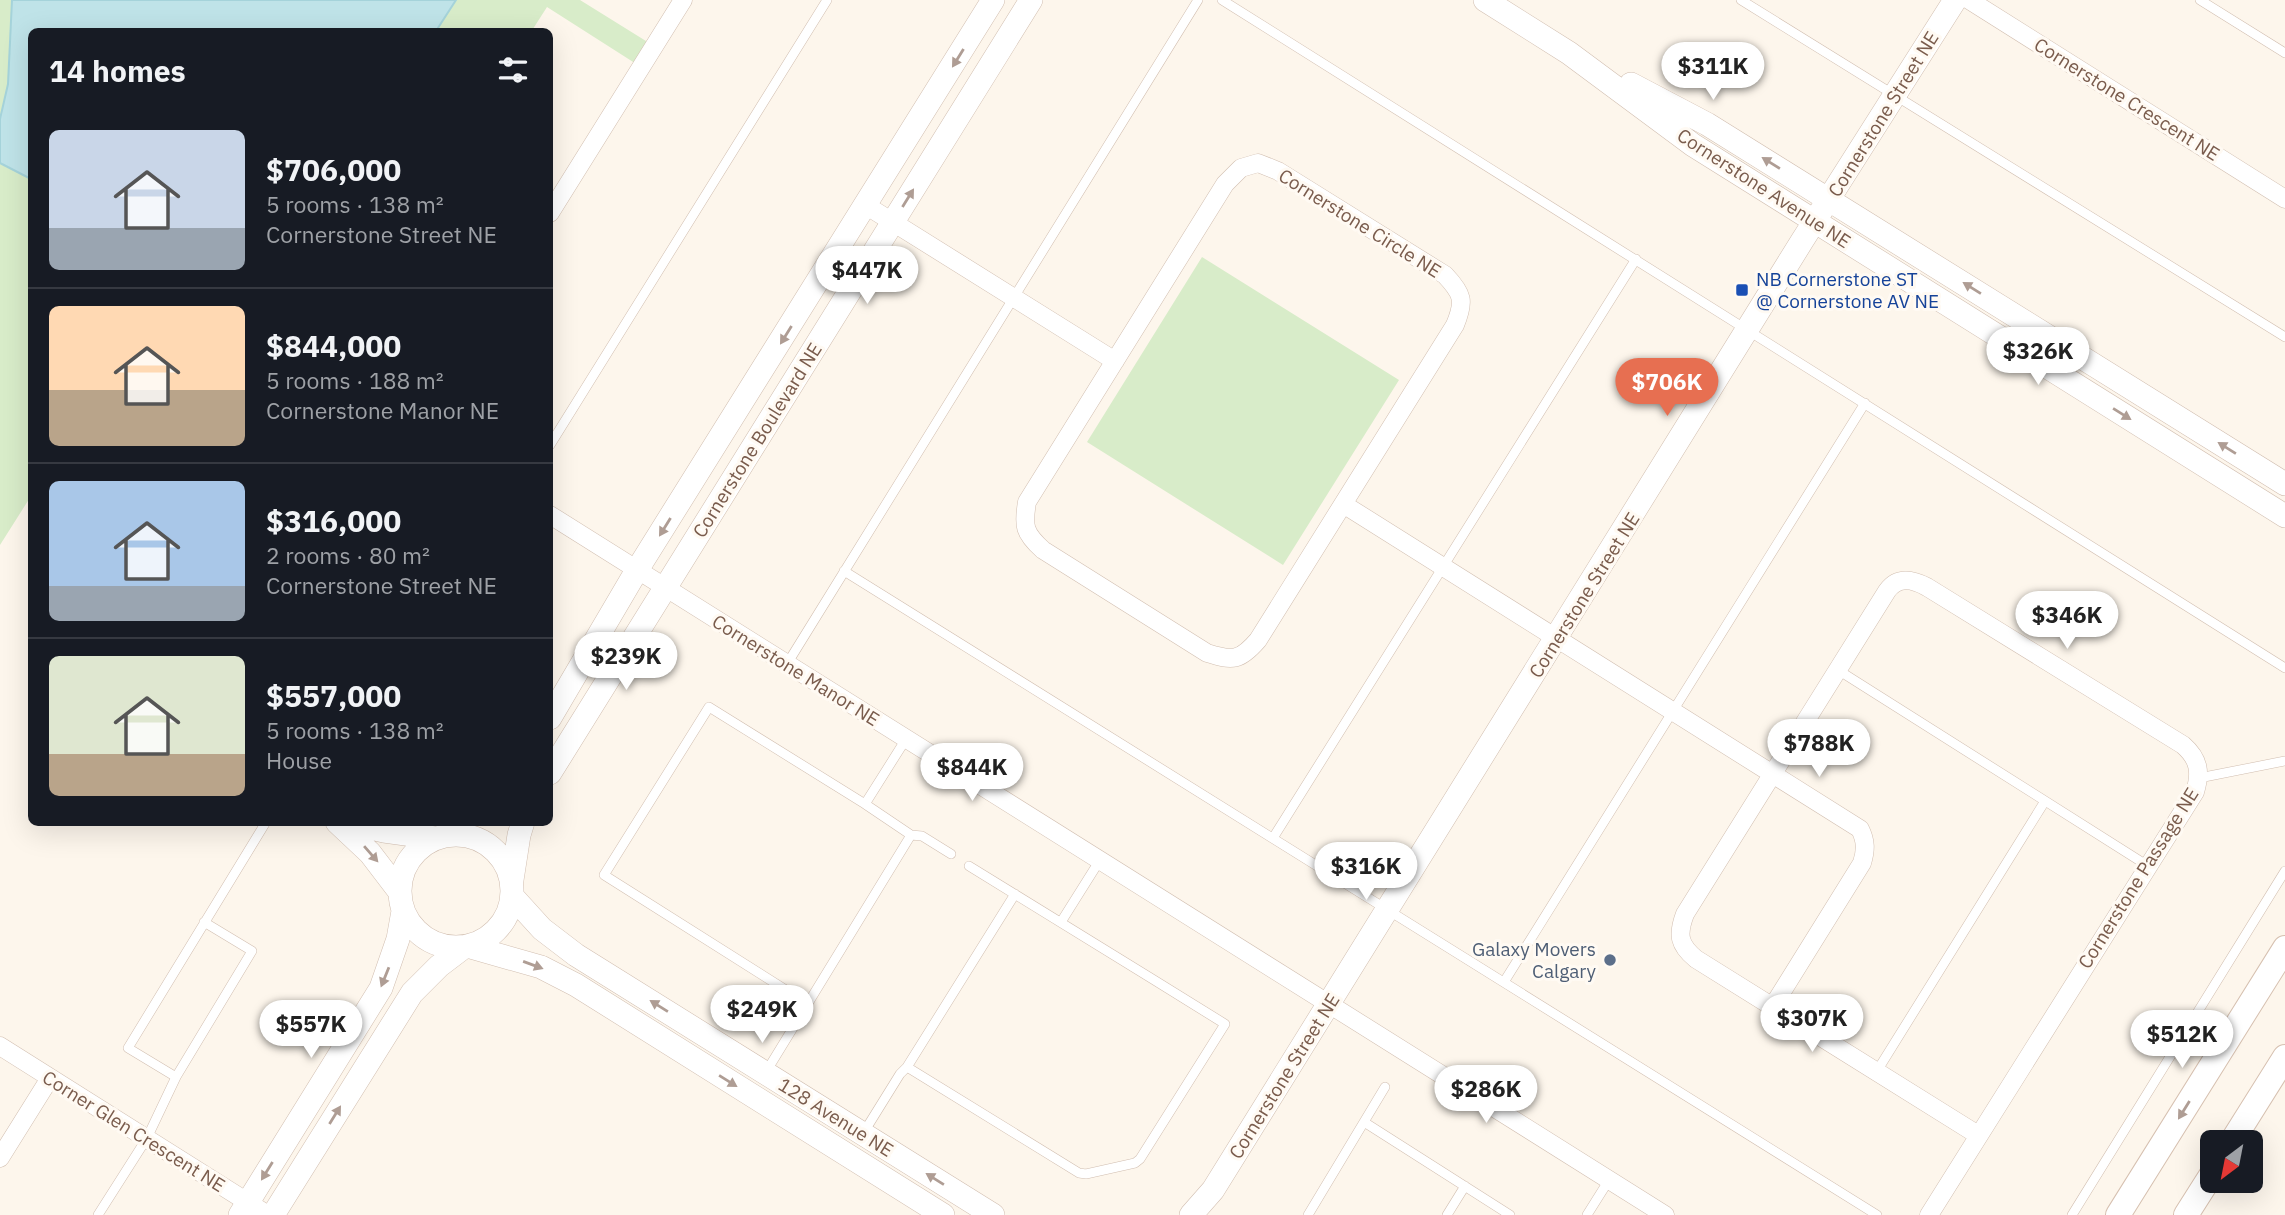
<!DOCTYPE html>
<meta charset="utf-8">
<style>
:root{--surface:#171b24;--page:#242831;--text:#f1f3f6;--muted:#9ea1a6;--line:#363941;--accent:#e76f51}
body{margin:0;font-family:"IBM Plex Sans",sans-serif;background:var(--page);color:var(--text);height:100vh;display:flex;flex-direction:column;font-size:26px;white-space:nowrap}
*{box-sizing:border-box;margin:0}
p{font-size:23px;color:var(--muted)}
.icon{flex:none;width:38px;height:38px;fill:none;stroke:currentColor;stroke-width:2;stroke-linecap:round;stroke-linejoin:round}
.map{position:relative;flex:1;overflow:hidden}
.panel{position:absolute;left:28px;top:28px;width:525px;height:798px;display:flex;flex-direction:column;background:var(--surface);border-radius:10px;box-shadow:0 7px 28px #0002}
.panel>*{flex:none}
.needle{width:46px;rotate:212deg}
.buttons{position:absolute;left:2200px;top:1130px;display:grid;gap:14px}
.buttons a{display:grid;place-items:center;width:63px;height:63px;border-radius:10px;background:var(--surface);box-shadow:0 7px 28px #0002;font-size:35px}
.price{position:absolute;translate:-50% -60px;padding:0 16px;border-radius:24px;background:#fff;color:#222;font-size:23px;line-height:46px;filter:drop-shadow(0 2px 4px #0008)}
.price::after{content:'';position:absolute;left:50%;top:42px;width:21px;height:16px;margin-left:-10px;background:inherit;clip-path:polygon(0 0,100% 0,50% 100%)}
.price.current{background:var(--accent);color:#fff}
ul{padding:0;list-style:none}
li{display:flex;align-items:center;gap:21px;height:175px;padding:0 21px}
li+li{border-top:2px solid var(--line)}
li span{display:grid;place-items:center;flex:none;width:196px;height:140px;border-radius:10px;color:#555}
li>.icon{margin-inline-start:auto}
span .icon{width:84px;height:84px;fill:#fffc;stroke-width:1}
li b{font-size:30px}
h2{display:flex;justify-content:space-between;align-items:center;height:84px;padding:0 21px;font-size:30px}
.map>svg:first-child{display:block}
.green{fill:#d8ecc9}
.water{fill:#bfe3e8;stroke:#a5d3da;stroke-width:2}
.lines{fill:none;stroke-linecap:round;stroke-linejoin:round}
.service-casing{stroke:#d1beb0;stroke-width:10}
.minor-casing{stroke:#d1beb0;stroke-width:19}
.tertiary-casing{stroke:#d1beb0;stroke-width:24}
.secondary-casing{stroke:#d6c0b0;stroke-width:26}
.service{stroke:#fff;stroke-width:9}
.minor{stroke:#fff;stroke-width:18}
.tertiary{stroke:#fff;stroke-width:23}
.secondary{stroke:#fff;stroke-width:24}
.oneway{fill:#af9d94}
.transit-dot{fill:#1a4fb4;stroke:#fffaf3;stroke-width:2.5}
.service-dot{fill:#5c6f8a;stroke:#fffaf3;stroke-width:2.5}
.labels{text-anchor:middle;stroke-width:6;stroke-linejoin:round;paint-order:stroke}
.street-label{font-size:19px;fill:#7a5c4d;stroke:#fffaf3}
.transit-label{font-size:19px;fill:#164399;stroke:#fffaf3;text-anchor:start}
.service-label{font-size:19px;fill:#4e5e75;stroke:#fffaf3;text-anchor:end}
</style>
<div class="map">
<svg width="2285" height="1215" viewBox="0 0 2285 1215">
<rect width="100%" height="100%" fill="#fdf6ec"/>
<path class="green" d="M 0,0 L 580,0 L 654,46 L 641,67 L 547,7 L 531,32 L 32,32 L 31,496 L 0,545 Z
M 1202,257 L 1399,380 L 1283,565 L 1087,442 Z"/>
<path class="water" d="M 12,0 L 456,0 L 436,31 L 32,32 L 31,179 L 0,163 L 0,119 L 8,84 Z"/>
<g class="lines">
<g class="service-casing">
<path id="service" d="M 1222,0 L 2285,668
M 1741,0 L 2285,337
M 2200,0 L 2285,53
M 550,445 L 827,0
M 844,571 L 1877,1215
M 787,664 L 1198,0
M 1838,670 L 2148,866
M 906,739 L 865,804 L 911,835 L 922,836 L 951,854
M 2199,778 L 2285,761
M 1273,838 L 1636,259
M 969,866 C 1055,919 1140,971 1225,1024 L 1140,1159 L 1135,1163 L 1086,1174 L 1079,1173 L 907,1067 L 1015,894
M 204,922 L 252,951 L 176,1077 L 128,1048 L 266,822
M 1061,922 L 1100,860
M 1504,982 L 1865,403
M 808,1004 L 604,875 L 709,707 L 865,804
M 1877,1071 L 2045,801
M 766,1072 L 911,835
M 1364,1122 L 1510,1215
M 864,1132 L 900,1074 L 907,1067
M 98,1215 L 147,1138 L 176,1077
M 1308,1215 L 1385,1087
M 1447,1215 L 1465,1186
M 1587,1215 L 1609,1180
M 2072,1215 L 2285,871"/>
</g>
<g class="minor-casing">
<path id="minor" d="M 1969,0 L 2285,199
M 1258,163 L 1278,171 L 1445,275 C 1463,294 1465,301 1455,325 L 1258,640 C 1240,661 1233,661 1207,653 L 1043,550 C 1024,533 1023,526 1027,502 L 1225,184 L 1241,168 Z
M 867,206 L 1115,361
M 550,213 L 683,0
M 1343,504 L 1860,829 C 1866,841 1866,850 1862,863 L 1773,1006
M 550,515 L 1665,1215
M 0,1046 L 268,1215
M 0,1158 L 50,1078
M 1929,1215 L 2195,792 C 2201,772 2199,759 2183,745 L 1927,587 C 1912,579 1898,576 1887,591 L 1685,914 C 1677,935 1679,945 1696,959 L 1978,1135"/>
</g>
<g class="tertiary-casing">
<path id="tertiary" d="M 1485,0 L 1569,53 L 1693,145 L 2285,516
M 1631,84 L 1707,124 L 2285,484
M 550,718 L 637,570 L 993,0
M 550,773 L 1031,0
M 337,822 L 370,853 L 399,891
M 344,822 L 384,831 L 435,838
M400 891a56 56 0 1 1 112 0a56 56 0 1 1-112 0Z
M 512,880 L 519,835 L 523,822
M 512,896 L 542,929 L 576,955 L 993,1215
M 467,946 L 541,967 L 576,985 L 943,1215
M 240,1215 L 381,988 L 398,939 L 403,911
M 273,1215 L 412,993 L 439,966 L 464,947
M 1191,1215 L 1213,1190 L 1802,241 L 1955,0"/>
</g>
<g class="secondary-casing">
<path id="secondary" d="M 2231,1143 L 2285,1057
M 2118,1215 L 2285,948
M 2186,1215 L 2212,1174"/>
</g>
<use href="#service" class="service"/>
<use href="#minor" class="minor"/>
<use href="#tertiary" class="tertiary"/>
<use href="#secondary" class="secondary"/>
</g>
<defs><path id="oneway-solid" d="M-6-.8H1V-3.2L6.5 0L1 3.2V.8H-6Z" transform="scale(1.75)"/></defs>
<g class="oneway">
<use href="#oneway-solid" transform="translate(958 58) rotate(122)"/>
<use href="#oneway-solid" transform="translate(1771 163) rotate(-148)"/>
<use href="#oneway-solid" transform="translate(908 198) rotate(-58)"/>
<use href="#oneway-solid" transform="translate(1972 288) rotate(-148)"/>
<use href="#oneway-solid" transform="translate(786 335) rotate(122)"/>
<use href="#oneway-solid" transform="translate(2122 414) rotate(32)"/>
<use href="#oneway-solid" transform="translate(2227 448) rotate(-148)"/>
<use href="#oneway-solid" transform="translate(665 527) rotate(122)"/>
<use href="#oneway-solid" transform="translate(371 854) rotate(49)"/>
<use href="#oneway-solid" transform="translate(533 965) rotate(20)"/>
<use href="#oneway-solid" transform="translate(385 977) rotate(112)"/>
<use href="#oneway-solid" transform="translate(659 1006) rotate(-148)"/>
<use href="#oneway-solid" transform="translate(728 1081) rotate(32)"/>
<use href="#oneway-solid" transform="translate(2184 1110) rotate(122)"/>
<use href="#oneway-solid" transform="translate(335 1115) rotate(-58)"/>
<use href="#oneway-solid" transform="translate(267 1171) rotate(122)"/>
<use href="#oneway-solid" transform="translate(935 1179) rotate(-148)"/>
</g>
<rect class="transit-dot" x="1735" y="283" width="14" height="14" rx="3.5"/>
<circle class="service-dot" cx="1610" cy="960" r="7"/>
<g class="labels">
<g class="street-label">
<text transform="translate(2127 99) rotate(32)" y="7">Cornerstone Crescent NE</text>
<text transform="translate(1883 114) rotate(-58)" y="7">Cornerstone Street NE</text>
<text transform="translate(1764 188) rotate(33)" y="7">Cornerstone Avenue NE</text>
<text transform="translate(1360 223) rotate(32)" y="7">Cornerstone Circle NE</text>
<text transform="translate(757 440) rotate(-58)" y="7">Cornerstone Boulevard NE</text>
<text transform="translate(1584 595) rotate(-58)" y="7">Cornerstone Street NE</text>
<text transform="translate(796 670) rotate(32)" y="7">Cornerstone Manor NE</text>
<text transform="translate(2138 878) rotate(-58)" y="7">Cornerstone Passage NE</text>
<text transform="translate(1284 1076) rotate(-58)" y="7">Cornerstone Street NE</text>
<text transform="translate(836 1117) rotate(32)" y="7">128 Avenue NE</text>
<text transform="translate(134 1131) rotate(32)" y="7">Corner Glen Crescent NE</text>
</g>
<g class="transit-label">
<text x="1756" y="286">NB Cornerstone ST<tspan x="1756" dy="22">@ Cornerstone AV NE</tspan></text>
</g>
<g class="service-label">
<text x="1596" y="956">Galaxy Movers<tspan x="1596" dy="22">Calgary</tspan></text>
</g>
</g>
</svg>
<div class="buttons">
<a><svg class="needle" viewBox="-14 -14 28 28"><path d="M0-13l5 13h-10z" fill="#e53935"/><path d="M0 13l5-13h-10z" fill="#9ea1a6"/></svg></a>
</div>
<b class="price" style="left:1713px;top:102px">$311K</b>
<b class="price" style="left:867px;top:306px">$447K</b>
<b class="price" style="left:2038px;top:387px">$326K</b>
<b class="price current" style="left:1667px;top:418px">$706K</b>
<b class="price" style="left:2067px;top:651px">$346K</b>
<b class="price" style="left:626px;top:692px">$239K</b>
<b class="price" style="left:1819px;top:779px">$788K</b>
<b class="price" style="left:972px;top:803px">$844K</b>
<b class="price" style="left:1366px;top:902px">$316K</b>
<b class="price" style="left:762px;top:1045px">$249K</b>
<b class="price" style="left:1812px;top:1054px">$307K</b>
<b class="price" style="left:311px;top:1060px">$557K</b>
<b class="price" style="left:2182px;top:1070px">$512K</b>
<b class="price" style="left:1486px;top:1125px">$286K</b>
<section class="panel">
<h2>14 homes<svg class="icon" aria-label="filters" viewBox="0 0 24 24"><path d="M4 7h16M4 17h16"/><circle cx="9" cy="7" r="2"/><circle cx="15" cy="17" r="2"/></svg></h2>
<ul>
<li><span style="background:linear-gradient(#c9d6e8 70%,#9aa5b1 0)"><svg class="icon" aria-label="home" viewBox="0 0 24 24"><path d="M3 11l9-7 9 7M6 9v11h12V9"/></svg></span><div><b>$706,000</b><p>5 rooms · 138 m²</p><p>Cornerstone Street NE</p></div></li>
<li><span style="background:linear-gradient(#ffd9b3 60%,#b9a48a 0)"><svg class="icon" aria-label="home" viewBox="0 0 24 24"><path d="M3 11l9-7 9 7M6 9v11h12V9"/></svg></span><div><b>$844,000</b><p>5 rooms · 188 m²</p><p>Cornerstone Manor NE</p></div></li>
<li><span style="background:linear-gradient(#a9c7e8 75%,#9aa5b1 0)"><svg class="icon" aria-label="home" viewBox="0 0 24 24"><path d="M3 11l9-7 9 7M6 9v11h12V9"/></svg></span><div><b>$316,000</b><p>2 rooms · 80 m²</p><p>Cornerstone Street NE</p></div></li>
<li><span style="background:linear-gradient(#dfe7d0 70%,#b9a48a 0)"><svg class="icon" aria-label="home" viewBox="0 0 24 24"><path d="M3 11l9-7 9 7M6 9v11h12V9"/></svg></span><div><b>$557,000</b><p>5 rooms · 138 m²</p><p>House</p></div></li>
</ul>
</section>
</div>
